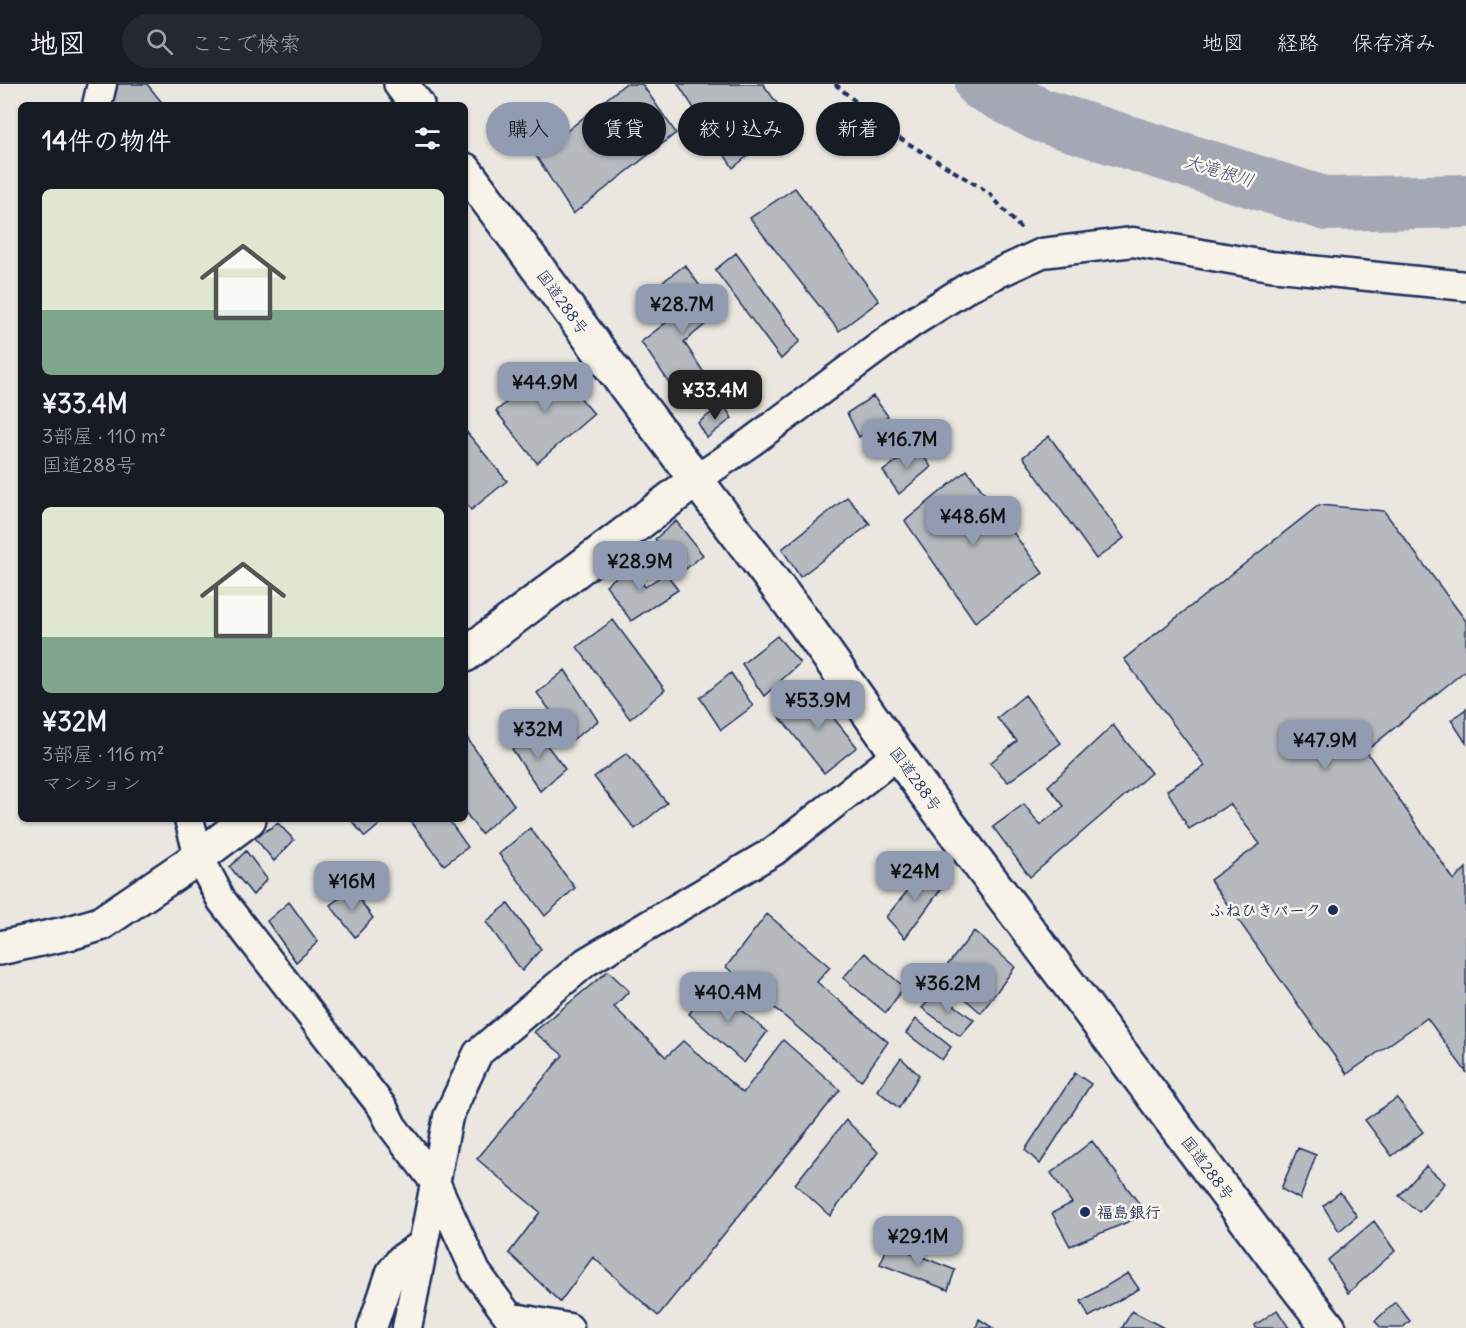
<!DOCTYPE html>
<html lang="ja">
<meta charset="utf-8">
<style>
:root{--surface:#171b24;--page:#242831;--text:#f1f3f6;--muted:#9ea1a6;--line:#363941;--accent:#919bb2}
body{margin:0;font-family:Delius,"Klee One",sans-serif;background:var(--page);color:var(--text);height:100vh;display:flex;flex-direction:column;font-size:22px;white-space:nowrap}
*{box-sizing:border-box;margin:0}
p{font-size:20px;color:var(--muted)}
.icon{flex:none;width:33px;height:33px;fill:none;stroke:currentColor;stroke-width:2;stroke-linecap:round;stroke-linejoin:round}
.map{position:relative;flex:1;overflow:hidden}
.side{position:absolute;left:18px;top:18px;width:450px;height:720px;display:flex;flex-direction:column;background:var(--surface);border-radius:9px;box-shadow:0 2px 4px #0004}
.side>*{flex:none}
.hud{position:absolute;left:486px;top:18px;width:570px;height:54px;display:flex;gap:12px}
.price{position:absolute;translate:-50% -51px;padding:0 14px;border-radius:12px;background:var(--accent);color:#111;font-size:20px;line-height:39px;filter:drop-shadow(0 2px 3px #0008)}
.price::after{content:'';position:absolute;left:50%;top:36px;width:18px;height:14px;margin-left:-9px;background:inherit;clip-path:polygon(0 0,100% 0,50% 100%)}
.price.selected{background:#222;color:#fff}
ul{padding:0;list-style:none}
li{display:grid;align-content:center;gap:12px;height:318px;padding:0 24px}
li span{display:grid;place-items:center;height:186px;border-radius:9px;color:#555}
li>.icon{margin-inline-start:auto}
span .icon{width:108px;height:108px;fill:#fffc;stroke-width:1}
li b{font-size:26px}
h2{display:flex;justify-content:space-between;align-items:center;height:72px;padding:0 24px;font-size:26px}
.tag{padding:0 21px;border-radius:27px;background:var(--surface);box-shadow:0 2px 4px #0004;font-size:21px;line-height:54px}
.tag.selected{background:var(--accent);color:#111}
header{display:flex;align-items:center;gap:36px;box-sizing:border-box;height:84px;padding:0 30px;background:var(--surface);border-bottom:2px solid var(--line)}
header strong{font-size:28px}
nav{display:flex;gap:33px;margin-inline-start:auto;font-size:21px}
.search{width:420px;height:54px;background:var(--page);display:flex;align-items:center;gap:15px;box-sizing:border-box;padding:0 21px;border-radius:33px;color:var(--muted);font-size:22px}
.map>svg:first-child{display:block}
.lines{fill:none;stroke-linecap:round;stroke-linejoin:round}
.river{stroke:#a3a8b4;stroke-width:54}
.building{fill:#b6babf;stroke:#1b2f5e;stroke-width:1.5}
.minor-casing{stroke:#1b2f5e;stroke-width:33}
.tertiary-casing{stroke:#1b2f5e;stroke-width:38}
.trunk-casing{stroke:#1b2f5e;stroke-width:38}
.path{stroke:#1b2f5e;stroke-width:4;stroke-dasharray:6 4.5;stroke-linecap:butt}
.minor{stroke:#f7f3e8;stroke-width:28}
.tertiary{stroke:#f7f3e8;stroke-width:33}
.trunk{stroke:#f7f3e8;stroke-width:33}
.poi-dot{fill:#1b2f5e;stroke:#f7f3e8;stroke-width:2}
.labels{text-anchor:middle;stroke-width:5;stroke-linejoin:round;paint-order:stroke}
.street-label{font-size:16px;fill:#1b2f5e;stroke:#f7f3e8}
.poi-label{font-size:16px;font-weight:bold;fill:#1b2f5e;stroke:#f7f3e8;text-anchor:end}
.water-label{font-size:18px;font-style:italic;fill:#445378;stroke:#f7f3e8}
</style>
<header>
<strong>地図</strong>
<div class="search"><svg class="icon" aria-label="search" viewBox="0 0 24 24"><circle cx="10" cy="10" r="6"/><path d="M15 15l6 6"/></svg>ここで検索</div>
<nav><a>地図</a><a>経路</a><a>保存済み</a></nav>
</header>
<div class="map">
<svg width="1466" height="1244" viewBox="0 0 1466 1244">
<rect width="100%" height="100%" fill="#eae7e0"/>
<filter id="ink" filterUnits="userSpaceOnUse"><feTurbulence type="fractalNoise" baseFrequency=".0167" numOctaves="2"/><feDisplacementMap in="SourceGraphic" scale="12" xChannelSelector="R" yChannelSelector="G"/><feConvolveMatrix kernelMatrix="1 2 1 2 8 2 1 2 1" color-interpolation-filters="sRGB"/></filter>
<g filter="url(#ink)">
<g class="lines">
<path class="river" d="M 982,0 L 1040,31 L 1327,120 L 1466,117"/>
</g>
<path class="building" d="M 109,0 L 147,0 L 164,21 L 105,21 Z
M 625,0 L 642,0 L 676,49 L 573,130 L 536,72 Z
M 678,0 L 763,0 L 790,37 L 733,84 Z
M 795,104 L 879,217 L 839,247 L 750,134 Z
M 736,169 L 800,257 L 781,275 L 715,186 Z
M 685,181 L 719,229 L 684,258 L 712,301 L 686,323 L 641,258 L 677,230 L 656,203 Z
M 553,281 L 594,330 L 537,379 L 496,327 Z
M 873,312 L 888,332 L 859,353 L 847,329 Z
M 723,320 L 732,334 L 707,354 L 698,339 Z
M 465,346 L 507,397 L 471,426 L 465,418 Z
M 1049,352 L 1124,454 L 1096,475 L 1023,373 Z
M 917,362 L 931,383 L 899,410 L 883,387 Z
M 967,386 L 1043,489 L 975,538 L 905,437 Z
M 847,413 L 870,440 L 800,493 L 782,465 Z
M 1319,421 L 1384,427 L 1466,537 L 1466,586 L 1366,667 L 1454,796 L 1466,784 L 1466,988 L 1427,934 L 1347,990 L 1210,796 L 1260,760 L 1230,720 L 1189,745 L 1167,706 L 1205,682 L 1124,575 Z
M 676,437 L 703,471 L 682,488 L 655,455 Z
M 631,482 L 645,503 L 666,489 L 678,506 L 631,537 L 606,501 Z
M 613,536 L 665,606 L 630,635 L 577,563 Z
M 777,552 L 800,579 L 764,612 L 742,580 Z
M 565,586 L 598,637 L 572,656 L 537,609 Z
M 731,589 L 753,622 L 721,646 L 700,614 Z
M 811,606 L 857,663 L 824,689 L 778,631 Z
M 1025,611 L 1061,659 L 1008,698 L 990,679 L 1017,657 L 997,634 Z
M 1466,625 L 1466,659 L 1451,636 Z
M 1113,641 L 1151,689 L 1030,793 L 993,743 L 1024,720 L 1040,741 L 1064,722 L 1048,702 Z
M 536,647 L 565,685 L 540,707 L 512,665 Z
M 465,651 L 514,721 L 481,750 L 465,728 Z
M 627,669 L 667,719 L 635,745 L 594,693 Z
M 350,735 L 383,735 L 384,737 L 365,753 Z
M 409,735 L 448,735 L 468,763 L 444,781 Z
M 278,739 L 294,756 L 274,777 L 255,754 Z
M 530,744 L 575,804 L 545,832 L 499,770 Z
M 246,767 L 267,795 L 253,811 L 230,783 Z
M 928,782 L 944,801 L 905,854 L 886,833 Z
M 352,805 L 373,834 L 355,853 L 330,821 Z
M 289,818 L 318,858 L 296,878 L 267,837 Z
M 508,820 L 541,865 L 522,887 L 486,838 Z
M 767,830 L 830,883 L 817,898 L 888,958 L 861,997 L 726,883 Z
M 974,847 L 1015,883 L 981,929 L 939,892 Z
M 865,869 L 904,903 L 886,929 L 843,894 Z
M 608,887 L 629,907 L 614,923 L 666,973 L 683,957 L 743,1009 L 783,956 L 840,1006 L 658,1232 L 593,1173 L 560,1218 L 509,1169 L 540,1128 L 477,1075 L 563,971 L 534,948 Z
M 711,899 L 767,948 L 744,979 L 689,930 Z
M 937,908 L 974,936 L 960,952 L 922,924 Z
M 916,935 L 951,963 L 942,976 L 906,949 Z
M 901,974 L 919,991 L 899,1024 L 877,1006 Z
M 1075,989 L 1091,1000 L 1040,1080 L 1025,1066 Z
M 1397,1014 L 1423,1048 L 1392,1072 L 1365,1036 Z
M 846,1036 L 878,1068 L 830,1132 L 795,1100 Z
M 1092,1057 L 1147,1130 L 1070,1162 L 1052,1129 L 1072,1119 L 1051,1089 Z
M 1298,1064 L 1316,1071 L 1300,1115 L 1281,1105 Z
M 1426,1082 L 1445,1099 L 1419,1128 L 1399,1112 Z
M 1340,1108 L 1357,1132 L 1339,1147 L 1323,1122 Z
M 1374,1137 L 1395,1167 L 1348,1209 L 1328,1176 Z
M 889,1160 L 955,1186 L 948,1206 L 880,1180 Z
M 1128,1189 L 1139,1205 L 1089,1233 L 1081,1217 Z
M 1395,1218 L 1410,1237 L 1402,1244 L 1381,1244 L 1375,1237 Z
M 1277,1226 L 1289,1244 L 1256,1244 L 1255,1241 Z
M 1132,1227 L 1164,1244 L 1122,1244 Z
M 979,1235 L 993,1244 L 976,1244 Z"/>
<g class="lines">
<g class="minor-casing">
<path id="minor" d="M 97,21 L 102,0
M 697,395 L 751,358 L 910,240 L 970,202 L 1042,169 L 1133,158 L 1270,182 L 1466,202
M 189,735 L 199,773 L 222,817 L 383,1024 L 392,1042 L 435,1098 L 476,1188 L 509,1233 L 569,1244
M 372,1244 L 391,1188 L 401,1175 L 423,1160
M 407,1244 L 448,1033 L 478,969 L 586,878 L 774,767 L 898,670"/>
</g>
<g class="tertiary-casing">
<path id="tertiary" d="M 465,571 L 697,395
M 0,864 L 73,848 L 100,840 L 199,773 L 249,735"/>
</g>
<g class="trunk-casing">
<path id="trunk" d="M 401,0 L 417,21
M 465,86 L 632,311 L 804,538 L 921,703 L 1274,1173 L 1329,1244"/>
</g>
<path class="path" d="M 835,0 L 896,52 L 988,108 L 1022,146"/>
<use href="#minor" class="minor"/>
<use href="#tertiary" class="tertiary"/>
<use href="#trunk" class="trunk"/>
</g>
</g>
<g class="poi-dot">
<circle cx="1333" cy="826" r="6"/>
<circle cx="1085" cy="1128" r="6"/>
</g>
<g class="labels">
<g class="street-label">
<text transform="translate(563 218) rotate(54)" y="6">国道288号</text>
<text transform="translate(916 695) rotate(54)" y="6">国道288号</text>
<text transform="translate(1208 1084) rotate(53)" y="6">国道288号</text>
</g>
<g class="poi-label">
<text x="1321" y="832">ふねひきパーク</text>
<text x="1097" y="1134" text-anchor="start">福島銀行</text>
</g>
<g class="water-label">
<text transform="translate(1219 87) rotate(17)" y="6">大滝根川</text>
</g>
</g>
</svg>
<b class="price" style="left:682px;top:251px">¥28.7M</b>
<b class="price" style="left:545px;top:329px">¥44.9M</b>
<b class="price selected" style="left:715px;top:337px">¥33.4M</b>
<b class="price" style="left:907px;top:386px">¥16.7M</b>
<b class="price" style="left:973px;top:463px">¥48.6M</b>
<b class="price" style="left:640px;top:508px">¥28.9M</b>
<b class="price" style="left:818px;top:647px">¥53.9M</b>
<b class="price" style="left:538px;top:676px">¥32M</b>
<b class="price" style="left:1325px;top:687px">¥47.9M</b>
<b class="price" style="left:915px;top:818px">¥24M</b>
<b class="price" style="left:352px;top:828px">¥16M</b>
<b class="price" style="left:948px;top:930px">¥36.2M</b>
<b class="price" style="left:728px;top:939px">¥40.4M</b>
<b class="price" style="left:918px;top:1183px">¥29.1M</b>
<div class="hud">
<a class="tag selected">購入</a>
<a class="tag">賃貸</a>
<a class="tag">絞り込み</a>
<a class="tag">新着</a>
</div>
<section class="side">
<h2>14件の物件<svg class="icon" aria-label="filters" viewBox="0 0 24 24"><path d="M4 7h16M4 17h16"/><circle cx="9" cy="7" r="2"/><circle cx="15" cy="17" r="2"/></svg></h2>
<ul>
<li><span style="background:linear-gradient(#dfe7d0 65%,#7fa58c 0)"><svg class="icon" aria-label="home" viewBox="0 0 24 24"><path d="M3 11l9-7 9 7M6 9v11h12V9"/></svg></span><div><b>¥33.4M</b><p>3部屋 · 110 m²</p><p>国道288号</p></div></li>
<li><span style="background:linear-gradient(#dfe7d0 70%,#7fa58c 0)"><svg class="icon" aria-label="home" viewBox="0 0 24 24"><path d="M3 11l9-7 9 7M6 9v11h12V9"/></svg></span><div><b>¥32M</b><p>3部屋 · 116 m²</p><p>マンション</p></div></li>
</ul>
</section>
</div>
